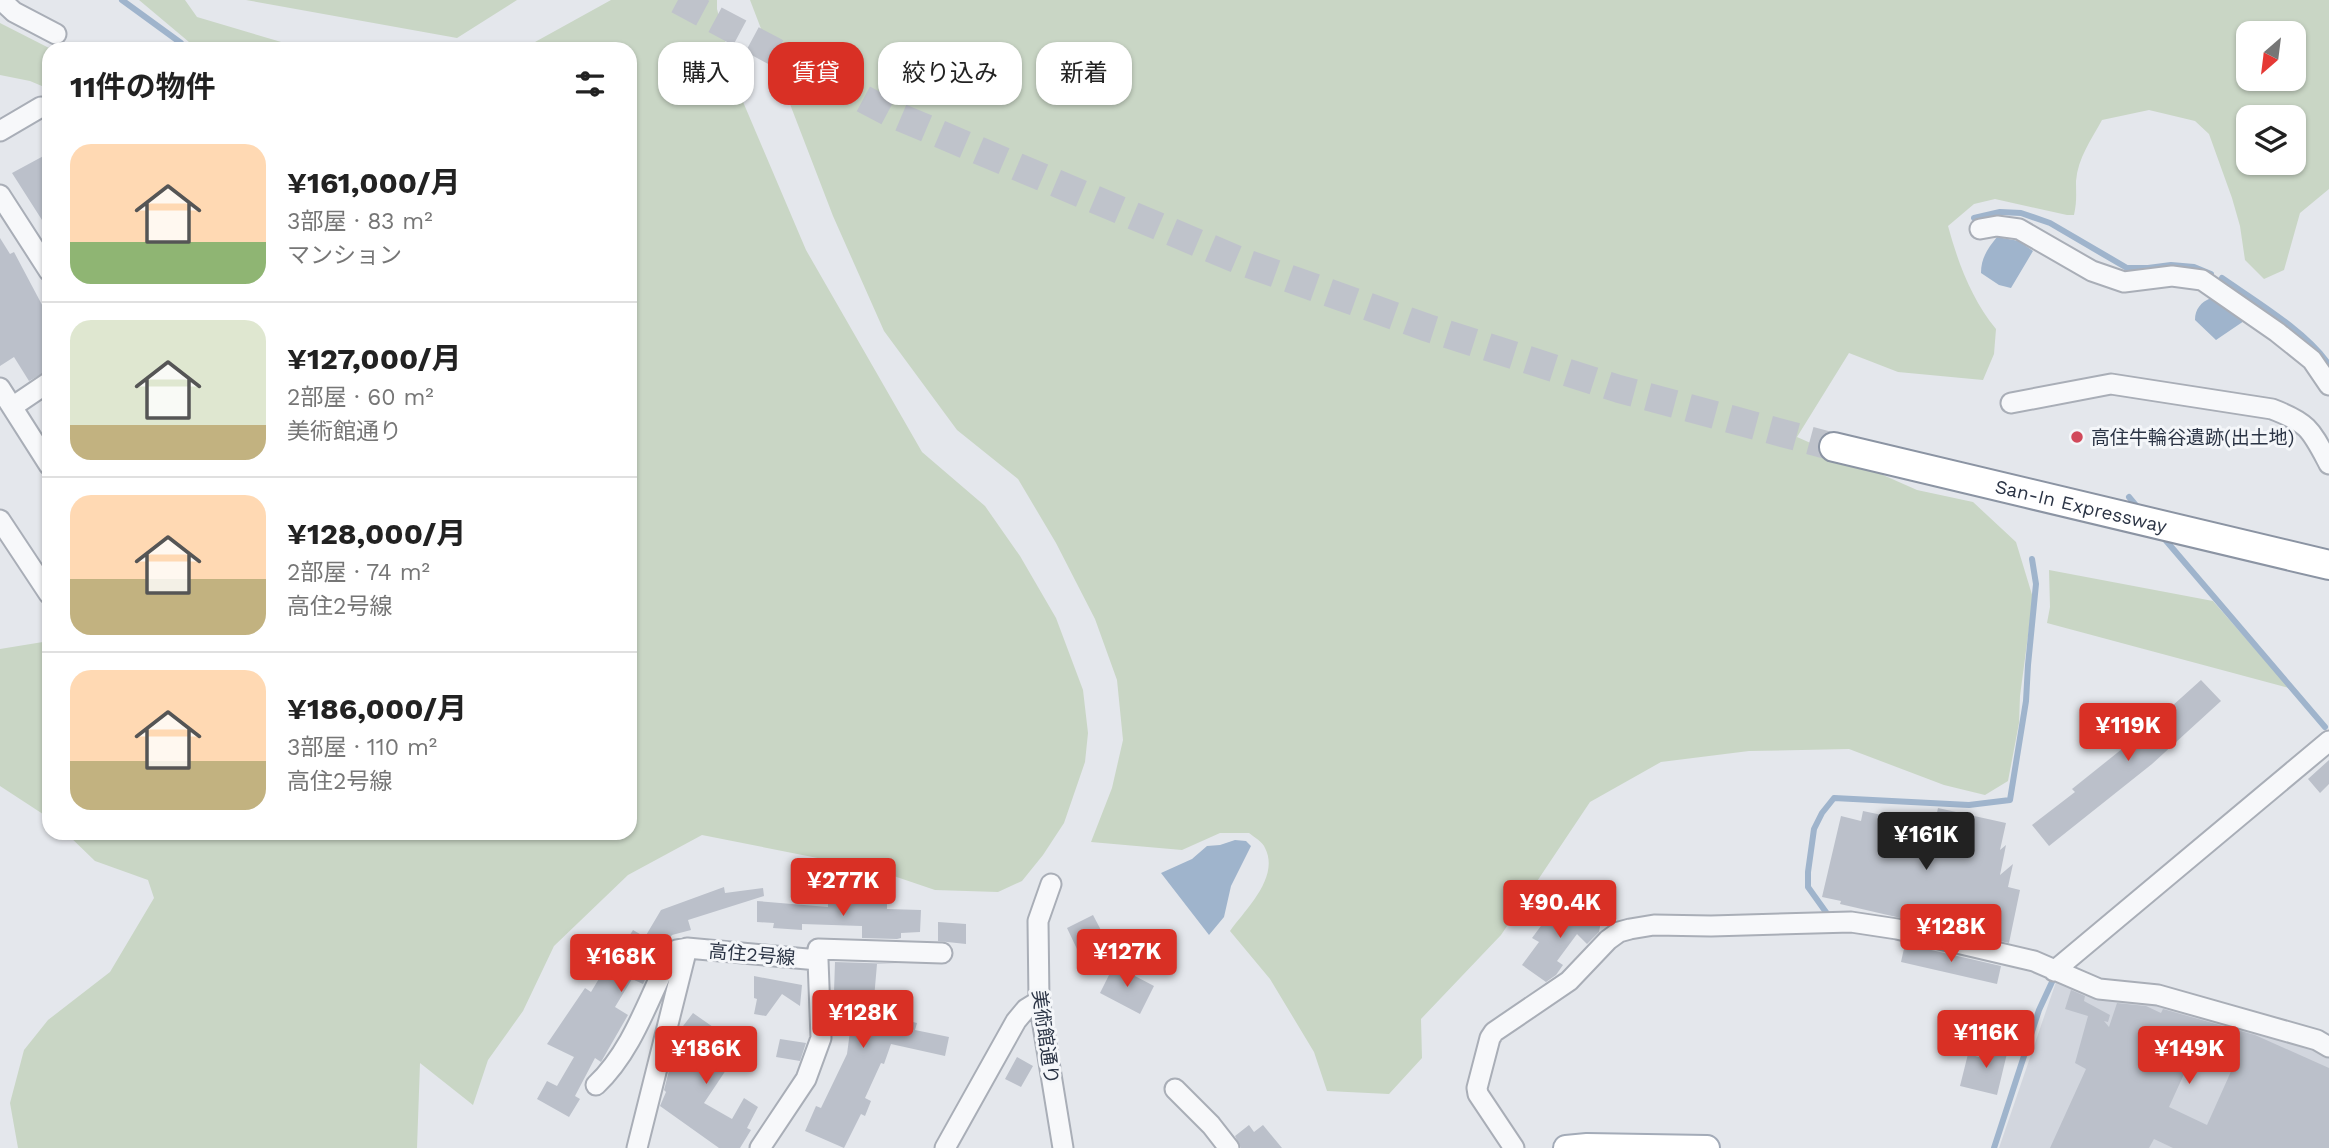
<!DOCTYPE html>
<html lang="ja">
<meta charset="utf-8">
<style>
:root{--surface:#fff;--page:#f6f6f6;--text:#222;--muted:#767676;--line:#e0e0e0;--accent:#d93025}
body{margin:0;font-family:"Work Sans","Noto Sans JP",sans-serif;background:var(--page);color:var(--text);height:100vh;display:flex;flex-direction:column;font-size:26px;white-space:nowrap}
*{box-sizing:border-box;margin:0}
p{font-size:23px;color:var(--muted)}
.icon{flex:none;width:38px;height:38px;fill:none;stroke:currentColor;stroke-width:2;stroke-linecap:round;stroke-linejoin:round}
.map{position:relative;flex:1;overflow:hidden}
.details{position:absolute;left:42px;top:42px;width:595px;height:798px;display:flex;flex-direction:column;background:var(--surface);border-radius:21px;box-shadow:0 2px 5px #0004}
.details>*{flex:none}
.top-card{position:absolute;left:658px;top:42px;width:665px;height:63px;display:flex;gap:14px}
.needle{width:46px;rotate:208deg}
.controls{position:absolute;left:2236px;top:21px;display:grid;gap:14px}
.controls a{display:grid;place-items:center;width:70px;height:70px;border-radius:14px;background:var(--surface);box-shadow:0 2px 5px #0004;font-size:35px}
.price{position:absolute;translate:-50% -60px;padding:0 16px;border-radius:7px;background:var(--accent);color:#fff;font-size:23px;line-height:46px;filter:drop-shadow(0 2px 4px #0008)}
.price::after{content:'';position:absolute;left:50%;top:42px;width:21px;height:16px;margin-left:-10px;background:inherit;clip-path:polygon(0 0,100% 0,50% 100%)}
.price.on{background:#222;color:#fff}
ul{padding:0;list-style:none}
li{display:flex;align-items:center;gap:21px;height:175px;padding:0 28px}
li+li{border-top:2px solid var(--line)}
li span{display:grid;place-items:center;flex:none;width:196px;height:140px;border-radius:21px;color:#555}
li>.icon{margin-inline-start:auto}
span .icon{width:84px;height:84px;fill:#fffc;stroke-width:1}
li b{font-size:30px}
h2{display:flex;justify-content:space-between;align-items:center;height:84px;padding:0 28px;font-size:30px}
.chip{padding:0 24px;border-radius:21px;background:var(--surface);box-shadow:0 2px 5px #0004;font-size:24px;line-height:63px}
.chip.on{background:var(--accent);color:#fff}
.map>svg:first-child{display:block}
.built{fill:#d2d6de}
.green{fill:#c9d6c5;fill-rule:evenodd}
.water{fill:#9fb4cc}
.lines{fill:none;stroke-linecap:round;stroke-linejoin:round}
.stream{stroke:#9fb4cc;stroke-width:6}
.building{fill:#bbc0ca;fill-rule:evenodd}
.highway-tunnel{stroke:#bfc3cb;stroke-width:28;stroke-dasharray:28 14;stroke-linecap:butt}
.minor-casing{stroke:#a9aeb7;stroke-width:23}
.major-casing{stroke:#a3abb8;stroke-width:28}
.highway-casing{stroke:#8b94a3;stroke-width:32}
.minor{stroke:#f7f8fa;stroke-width:19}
.major{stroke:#fff;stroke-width:24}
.highway{stroke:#fff;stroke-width:28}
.poi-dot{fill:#d1495b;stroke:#f4f6f9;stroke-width:2.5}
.labels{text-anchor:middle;stroke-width:6;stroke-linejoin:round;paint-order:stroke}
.poi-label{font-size:19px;fill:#2b3445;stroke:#f4f6f9;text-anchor:start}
.street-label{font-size:19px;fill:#2b3445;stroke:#f4f6f9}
</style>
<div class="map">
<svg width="2329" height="1148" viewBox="0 0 2329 1148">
<rect width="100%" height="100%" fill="#e4e7ec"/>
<path class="built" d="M 2057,979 L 2144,998 L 2329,1053 L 2329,1148 L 1999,1148 Z"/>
<path class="green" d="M 139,0 L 185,0 L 197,17 L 305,49 L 189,49 L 189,42 Z
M 246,0 L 517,0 L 457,38 Z
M 611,0 L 717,0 L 717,9 L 738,90 L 806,250 L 922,452 L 985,506 L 1020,556 L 1056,618 L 1083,690 L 1088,733 L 1085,762 L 1064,823 L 1043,855 L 1022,881 L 998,892 L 935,890 L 873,869 L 702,835 L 628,875 L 554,946 L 523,1011 L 488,1060 L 473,1105 L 420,1063 L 417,1148 L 18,1148 L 10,1103 L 24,1050 L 48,1020 L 110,972 L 154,898 L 148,880 L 95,861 L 66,833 L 630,833 L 630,49 L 507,49 L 535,42 Z
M 750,0 L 2329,0 L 2329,189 L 2300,213 L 2284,270 L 2264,279 L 2245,260 L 2240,226 L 2232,198 L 2209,134 L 2195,121 L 2149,110 L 2102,120 C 2091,140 2078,158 2076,181 C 2076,194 2077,202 2074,215 L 2067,215 L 1995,199 L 1974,204 L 1948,226 C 1958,263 1972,300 1996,329 L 1994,354 L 1983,380 L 1898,372 L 1849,353 L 1797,437 L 1917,490 L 1973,502 L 2016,542 L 2033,598 L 2020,696 L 2019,723 L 2008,781 L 1985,795 L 1944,785 L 1849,749 L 1749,751 L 1661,762 L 1590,802 L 1501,935 L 1421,1019 L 1422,1058 L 1389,1094 L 1327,1091 L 1314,1052 L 1270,979 L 1230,931 C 1246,909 1280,877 1265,848 C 1263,842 1254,837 1249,833 L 1220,833 L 1182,850 L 1091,842 L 1112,788 L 1123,740 L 1117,680 L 1095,619 L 1056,543 L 1018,479 L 957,430 L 884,331 L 833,216 ZM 2249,33 L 2294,33 L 2294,79 L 2249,79 ZM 2249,117 L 2294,117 L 2294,163 L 2249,163 Z
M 0,23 L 51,49 L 49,49 L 49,89 L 30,81 L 0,75 Z
M 2049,570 L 2213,601 L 2289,688 L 2047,623 L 2050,607 Z
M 49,641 L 49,818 L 0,786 L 0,649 Z"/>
<path class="water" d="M 1997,237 L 2019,241 L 2033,251 L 2011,288 L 1999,285 L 1981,273 C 1981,258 1988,248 1997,237 Z
M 2211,298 L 2218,301 L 2244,321 L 2216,340 L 2195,320 C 2195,309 2201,302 2211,298 Z
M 1235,840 L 1246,841 L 1251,846 L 1231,886 L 1224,917 L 1209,935 L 1161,873 L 1192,859 L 1207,846 L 1220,845 Z"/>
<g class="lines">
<path class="stream" d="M 122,0 L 181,43 L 180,49
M 1974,218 L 2000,212 L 2021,213 L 2050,223 L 2127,268 L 2148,268 L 2171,265 L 2194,267 L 2211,274
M 2222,278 C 2255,301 2307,332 2329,365
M 2129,497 L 2139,509
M 2162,536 L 2325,727
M 1828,915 L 1808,887 L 1808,872 L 1814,829 L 1822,813 L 1834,798 L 1969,805 L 2010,800 L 2026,701 L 2028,665 L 2036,584 L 2032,559
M 1994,1148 L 2039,1010 L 2052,982"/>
</g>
<path class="building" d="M 49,153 L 49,231 L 12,173 Z
M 0,238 L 10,254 L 14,252 L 49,318 L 49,370 L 29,381 L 14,357 L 0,366 Z
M 2201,680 L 2221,701 L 2152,764 L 2049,846 L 2032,825 L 2075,792 L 2072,789 L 2142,733 Z
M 2329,760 L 2329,784 L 2320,793 L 2308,779 Z
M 1938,808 L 2006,823 L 2000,850 L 2006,845 L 2000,875 L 2013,864 L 2008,887 L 2020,890 L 2009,943 L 1840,904 L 1841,901 L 1822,897 L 1841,816 L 1861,821 L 1863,811 L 1934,826 Z
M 724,887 L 725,893 L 763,888 L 764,896 L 688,920 L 691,930 L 672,935 L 657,955 L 643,984 L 632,979 L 615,1007 L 628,1015 L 601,1062 L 595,1058 L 575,1096 L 580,1099 L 569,1117 L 537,1099 L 547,1081 L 557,1086 L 574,1057 L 547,1044 L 585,988 L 591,992 L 615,952 L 618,954 L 633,930 L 645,937 L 661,910 Z
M 757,901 L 828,907 L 828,901 L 857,901 L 857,904 L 887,903 L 887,909 L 921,910 L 920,932 L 901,933 L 901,938 L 897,939 L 862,938 L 862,926 L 802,924 L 802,930 L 773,928 L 774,923 L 757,922 Z
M 1580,902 L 1601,921 L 1599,932 L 1587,944 L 1577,934 L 1557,961 L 1563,965 L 1556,975 L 1546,982 L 1522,965 L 1539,942 L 1532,938 L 1552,911 L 1561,923 Z
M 1093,915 L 1104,936 L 1077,949 L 1067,928 Z
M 938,922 L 966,924 L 966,944 L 938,941 Z
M 1905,944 L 2001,966 L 1997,984 L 1901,962 Z
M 835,962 L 898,964 L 877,964 L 873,1010 L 890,1012 L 889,1016 L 917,1023 L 915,1030 L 949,1037 L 945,1056 L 891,1044 L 884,1064 L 881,1063 L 865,1098 L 871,1101 L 865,1116 L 861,1114 L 844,1148 L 805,1131 L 816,1106 L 821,1108 L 847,1054 L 851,1024 L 833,1023 Z
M 1114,965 L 1154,986 L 1140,1014 L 1100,993 Z
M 754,976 L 802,985 L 800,1006 L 782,994 L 766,1016 L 754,1014 L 757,999 L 754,998 Z
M 2071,990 L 2085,996 L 2084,1001 L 2110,1015 L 2108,1022 L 2104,1021 L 2109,1027 L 2117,1003 L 2146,1006 L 2161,1013 L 2163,1009 L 2255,1035 L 2329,1068 L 2329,1148 L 2173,1148 L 2154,1139 L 2149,1148 L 2050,1148 L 2086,1069 L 2075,1063 L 2088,1016 L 2065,1009 ZM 2195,1050 L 2233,1067 L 2207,1125 L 2169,1107 Z
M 693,1013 L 723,1034 L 725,1030 L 744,1043 L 704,1103 L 732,1119 L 744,1098 L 758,1107 L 747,1128 L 751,1130 L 740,1148 L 719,1148 L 660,1106 L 666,1092 L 664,1090 L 670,1067 L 671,1065 L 673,1066 L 692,1039 L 680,1030 Z
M 780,1039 L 806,1043 L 800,1061 L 776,1057 Z
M 1992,1042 L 2009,1045 L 1997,1095 L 1960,1086 L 1968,1054 L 1986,1059 Z
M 1017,1057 L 1033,1066 L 1021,1087 L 1005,1079 Z
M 1249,1125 L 1254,1132 L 1263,1125 L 1282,1148 L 1241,1148 L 1235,1136 Z"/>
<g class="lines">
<path class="highway-tunnel" d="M 678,0 L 890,113 L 1243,262 L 1428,328 L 1619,389 L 1834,447"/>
<g class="minor-casing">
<path id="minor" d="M 1,0 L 14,12 L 56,34
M 0,131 L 41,107 L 49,109
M 0,195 L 49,271
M 1980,229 L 1997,226 L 2019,229 L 2092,271 L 2124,282 L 2172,276 L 2202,280 L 2277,332 L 2312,360 L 2329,385
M 0,388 L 49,465
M 2011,403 L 2111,384 L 2272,409 C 2309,423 2311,430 2329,464
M 12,407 L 49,382
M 0,520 L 49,594
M 1051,884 L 1038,921 L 1039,1001 L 1063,1148
M 818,960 L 818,949 L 942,953
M 2054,971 L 2329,741
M 596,1085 C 631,1052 647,1003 668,960 L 676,950 L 687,948
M 1175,1089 L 1211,1125 L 1229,1148
M 637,1148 L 687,948 L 818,960 L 821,1038 L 806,1079 L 760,1148
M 945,1148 L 1016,1021 L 1026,1009 L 1039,1001
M 1514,1148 L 1478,1094 L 1477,1088 L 1490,1038 L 1494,1032 L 1569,981 L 1608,940 L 1619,932 L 1630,929 L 1654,925 L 1711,926 L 1851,922 L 1897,929 L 2034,961 L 2099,989 L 2158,995 L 2317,1040 L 2329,1047"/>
</g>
<g class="major-casing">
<path id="major" d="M 1566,1148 L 1587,1146 L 1707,1148"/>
</g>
<g class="highway-casing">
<g id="highway">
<path id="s1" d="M 1834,447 L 2329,565"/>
</g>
</g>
<use href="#minor" class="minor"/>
<use href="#major" class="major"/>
<use href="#highway" class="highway"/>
</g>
<circle class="poi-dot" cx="2077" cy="437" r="7"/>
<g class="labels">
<g class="poi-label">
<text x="2091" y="444">高住牛輪谷遺跡(出土地)</text>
</g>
<g class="street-label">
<text dy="7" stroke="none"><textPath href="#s1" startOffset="254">San-In Expressway</textPath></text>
<text transform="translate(752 954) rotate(5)" y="7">高住2号線</text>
<text transform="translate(1046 1037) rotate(82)" y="7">美術館通り</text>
</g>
</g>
</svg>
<div class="controls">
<a><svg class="needle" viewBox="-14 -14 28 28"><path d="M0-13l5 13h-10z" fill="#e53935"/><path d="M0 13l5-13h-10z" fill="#767676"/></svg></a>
<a><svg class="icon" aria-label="layers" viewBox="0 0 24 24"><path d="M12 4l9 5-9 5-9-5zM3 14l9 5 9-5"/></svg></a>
</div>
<b class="price" style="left:2128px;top:763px">¥119K</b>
<b class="price on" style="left:1926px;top:872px">¥161K</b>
<b class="price" style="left:843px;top:918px">¥277K</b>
<b class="price" style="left:1560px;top:940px">¥90.4K</b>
<b class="price" style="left:1951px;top:964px">¥128K</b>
<b class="price" style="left:1127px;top:989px">¥127K</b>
<b class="price" style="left:621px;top:994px">¥168K</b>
<b class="price" style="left:863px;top:1050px">¥128K</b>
<b class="price" style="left:1986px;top:1070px">¥116K</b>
<b class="price" style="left:706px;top:1086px">¥186K</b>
<b class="price" style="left:2189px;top:1086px">¥149K</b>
<div class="top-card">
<a class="chip">購入</a>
<a class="chip on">賃貸</a>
<a class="chip">絞り込み</a>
<a class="chip">新着</a>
</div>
<section class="details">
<h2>11件の物件<svg class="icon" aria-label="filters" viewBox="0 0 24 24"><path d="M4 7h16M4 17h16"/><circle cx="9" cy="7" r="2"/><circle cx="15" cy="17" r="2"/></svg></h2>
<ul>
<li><span style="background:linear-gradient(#ffd9b3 70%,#8fb573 0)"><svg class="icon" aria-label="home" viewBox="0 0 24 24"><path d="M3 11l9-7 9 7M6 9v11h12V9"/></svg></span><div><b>¥161,000/月</b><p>3部屋 · 83 m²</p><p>マンション</p></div></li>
<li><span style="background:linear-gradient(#dfe7d0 75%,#c2b280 0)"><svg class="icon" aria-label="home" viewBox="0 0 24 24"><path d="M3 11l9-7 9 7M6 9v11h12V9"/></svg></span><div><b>¥127,000/月</b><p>2部屋 · 60 m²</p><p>美術館通り</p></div></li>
<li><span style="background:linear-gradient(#ffd9b3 60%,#c2b280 0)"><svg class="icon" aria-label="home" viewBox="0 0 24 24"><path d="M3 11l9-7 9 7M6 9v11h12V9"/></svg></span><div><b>¥128,000/月</b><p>2部屋 · 74 m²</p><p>高住2号線</p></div></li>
<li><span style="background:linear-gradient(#ffd9b3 65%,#c2b280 0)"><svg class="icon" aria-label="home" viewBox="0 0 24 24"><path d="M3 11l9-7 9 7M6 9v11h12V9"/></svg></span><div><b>¥186,000/月</b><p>3部屋 · 110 m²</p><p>高住2号線</p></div></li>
</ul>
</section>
</div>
